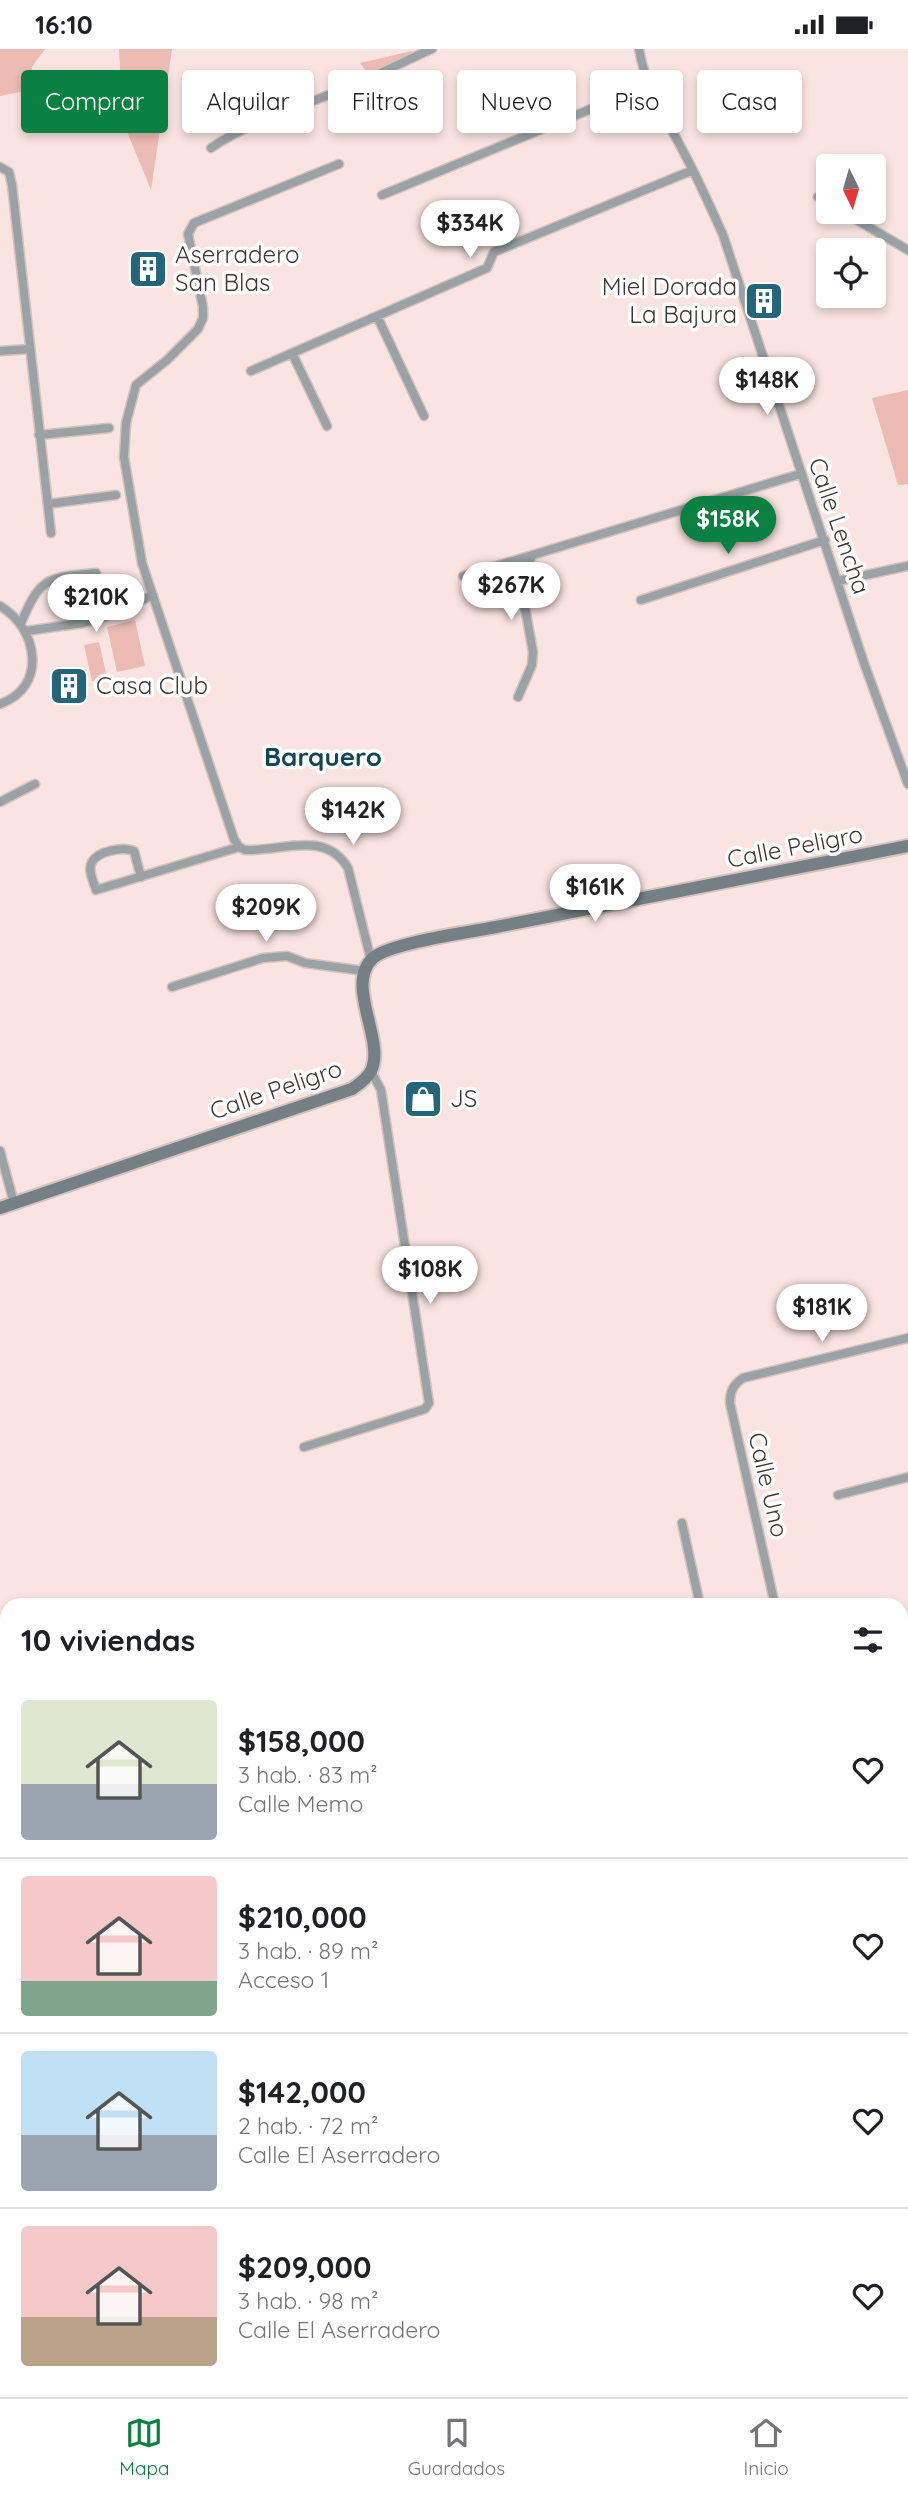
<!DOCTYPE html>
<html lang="es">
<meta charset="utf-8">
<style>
:root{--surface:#fff;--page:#f2f2f2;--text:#202124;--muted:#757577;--line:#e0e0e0;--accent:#0b8043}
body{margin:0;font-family:Quicksand,sans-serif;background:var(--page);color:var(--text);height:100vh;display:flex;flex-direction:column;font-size:26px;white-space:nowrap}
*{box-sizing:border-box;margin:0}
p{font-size:23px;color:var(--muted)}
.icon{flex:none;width:38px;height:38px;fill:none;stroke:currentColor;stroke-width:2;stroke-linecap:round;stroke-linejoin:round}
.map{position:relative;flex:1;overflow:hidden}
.drawer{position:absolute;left:0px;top:1549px;width:908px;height:800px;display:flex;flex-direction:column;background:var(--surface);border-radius:21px 21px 0 0;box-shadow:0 4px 10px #0003}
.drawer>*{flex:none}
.guide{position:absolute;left:21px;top:21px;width:866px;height:63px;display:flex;gap:14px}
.needle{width:46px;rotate:175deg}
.fabs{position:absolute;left:816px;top:105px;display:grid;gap:14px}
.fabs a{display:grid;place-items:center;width:70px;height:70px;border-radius:7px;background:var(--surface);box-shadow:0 4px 10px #0003;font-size:35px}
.price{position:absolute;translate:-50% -60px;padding:0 16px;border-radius:24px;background:#fff;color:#222;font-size:23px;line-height:46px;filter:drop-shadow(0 2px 4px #0008)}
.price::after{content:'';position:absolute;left:50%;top:42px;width:21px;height:16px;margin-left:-10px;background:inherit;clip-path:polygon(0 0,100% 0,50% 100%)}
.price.active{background:var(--accent);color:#fff}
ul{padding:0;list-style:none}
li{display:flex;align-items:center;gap:21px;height:175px;padding:0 21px}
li+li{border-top:2px solid var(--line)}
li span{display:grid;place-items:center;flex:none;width:196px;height:140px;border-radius:7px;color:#555}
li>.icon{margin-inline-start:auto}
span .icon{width:84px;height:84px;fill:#fffc;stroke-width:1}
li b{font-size:30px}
h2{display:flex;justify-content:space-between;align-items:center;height:84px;padding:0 21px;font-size:30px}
.tag{padding:0 24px;border-radius:7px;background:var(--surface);box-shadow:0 4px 10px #0003;font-size:24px;line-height:63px}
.tag.active{background:var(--accent);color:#fff}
.status{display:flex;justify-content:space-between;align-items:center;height:49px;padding:0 35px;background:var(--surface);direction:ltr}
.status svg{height:19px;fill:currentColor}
.tabs{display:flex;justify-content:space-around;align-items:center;height:98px;border-top:2px solid var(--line);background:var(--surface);font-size:19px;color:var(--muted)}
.tabs a{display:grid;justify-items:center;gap:4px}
.tabs .active{color:var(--accent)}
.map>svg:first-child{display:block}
.green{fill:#ecbbb3}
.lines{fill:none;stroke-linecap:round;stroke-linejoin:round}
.minor-casing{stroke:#d4c2bf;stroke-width:11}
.secondary-casing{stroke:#d4c2bf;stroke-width:16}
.minor{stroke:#9aa2a5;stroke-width:8}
.secondary{stroke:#748085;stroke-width:12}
.labels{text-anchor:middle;stroke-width:7;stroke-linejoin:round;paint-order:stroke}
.poi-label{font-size:24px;fill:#403837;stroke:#fff;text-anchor:start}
.street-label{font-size:24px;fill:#403837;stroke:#fff}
.neighbourhood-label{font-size:26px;font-weight:bold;fill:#114756;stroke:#fff}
</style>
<div class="status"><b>16:10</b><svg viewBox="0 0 49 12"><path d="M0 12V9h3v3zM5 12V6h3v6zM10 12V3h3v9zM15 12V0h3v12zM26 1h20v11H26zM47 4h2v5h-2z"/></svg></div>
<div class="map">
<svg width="908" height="2348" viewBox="0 0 908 2348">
<rect width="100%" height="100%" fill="#f9e4e1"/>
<path class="green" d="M 0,0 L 45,0 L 32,18 L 30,41 L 0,47 Z
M 119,0 L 172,0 L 151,141 L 123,73 Z
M 412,2 L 413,6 L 369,26 L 360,14 Z
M 908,341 L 908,435 L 898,436 L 872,349 Z
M 135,571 L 145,617 L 117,623 L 107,578 Z
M 99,593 L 107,629 L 92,632 L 84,596 Z
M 908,2031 L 908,2219 L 901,2220 L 901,2033 Z"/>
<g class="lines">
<g class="minor-casing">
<path id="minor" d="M 639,0 C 645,38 668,72 685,106 C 699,132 711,159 723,186 L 864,614 L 908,735
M 211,99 C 252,71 303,57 349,38 C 377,27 404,12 432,0
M 339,115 L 194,174 L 188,185 L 203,258 L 203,269 L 198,280 L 167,311 L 136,336 L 126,374 L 124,408 L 142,514 L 234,790 L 239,798 L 245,801 C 281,803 325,780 348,819 L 371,911
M 0,118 L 9,123 L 12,136 L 51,484
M 382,146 L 649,36
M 818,148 L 828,153
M 843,163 L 908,201
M 377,267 L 424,367
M 0,302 L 29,300
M 292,304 L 327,377
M 251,322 L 487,219 L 494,203 L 693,121
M 39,386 L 109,379
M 48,455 L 116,446
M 463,527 L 800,425
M 838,532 L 908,517
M 641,551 L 825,491
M 0,557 C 38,579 48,638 0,655
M 21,574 C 41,527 47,529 96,524
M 26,582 L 83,574 L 106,567 L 153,546
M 518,648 L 532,616 L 533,603 L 524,553 L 526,524 L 532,506
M 0,753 L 35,735
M 141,828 L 134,802 C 124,797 98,802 92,813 C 87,821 94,833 96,841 L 239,798
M 172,938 L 263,909 L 287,907 L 305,914 L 365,922
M 0,1102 L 14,1154
M 304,1398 L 425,1360 L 429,1354 L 381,1041 L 371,1022
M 838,1446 L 908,1428
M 682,1474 L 700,1556
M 775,1556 L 730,1354 C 730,1342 733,1336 743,1329 L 908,1289
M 901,1603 L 908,1602
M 901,1847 L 908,1845
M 0,1960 L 7,1958
M 0,2116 L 7,2114
M 0,2189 L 7,2236
M 901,2331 L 908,2330
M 23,2342 L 24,2348
M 604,2342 L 605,2348
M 840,2342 L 841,2348
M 800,2348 L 833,2342"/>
</g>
<g class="secondary-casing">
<path id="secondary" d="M 0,1159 L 352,1040 C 359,1035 367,1030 371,1022 C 386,991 344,936 373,909 C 390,894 470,883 496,878 C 633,851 771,824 908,797"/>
</g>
<use href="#minor" class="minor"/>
<use href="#secondary" class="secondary"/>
</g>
<defs>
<g id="building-square" transform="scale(2.0125)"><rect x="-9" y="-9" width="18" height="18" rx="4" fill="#246579" stroke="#fff"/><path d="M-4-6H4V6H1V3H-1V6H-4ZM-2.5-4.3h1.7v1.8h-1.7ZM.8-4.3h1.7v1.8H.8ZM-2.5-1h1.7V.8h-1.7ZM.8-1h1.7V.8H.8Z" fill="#fff"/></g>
<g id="shop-square" transform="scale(2.0125)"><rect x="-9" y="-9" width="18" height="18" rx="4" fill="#246579" stroke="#fff"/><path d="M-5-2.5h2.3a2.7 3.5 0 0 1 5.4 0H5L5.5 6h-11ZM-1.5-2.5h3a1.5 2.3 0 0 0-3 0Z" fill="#fff"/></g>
</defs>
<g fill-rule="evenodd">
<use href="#building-square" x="148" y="220"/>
<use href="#building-square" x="764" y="252"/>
<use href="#building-square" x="69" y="637"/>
<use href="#shop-square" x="423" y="1050"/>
</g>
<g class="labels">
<g class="poi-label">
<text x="175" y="214">Aserradero<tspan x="175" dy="28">San Blas</tspan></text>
<text x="737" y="246" text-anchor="end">Miel Dorada<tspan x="737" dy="28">La Bajura</tspan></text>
<text x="96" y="645">Casa Club</text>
<text x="450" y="1058">JS</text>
</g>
<g class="street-label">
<text transform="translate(839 477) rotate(71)" y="8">Calle Lencha</text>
<text transform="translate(795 798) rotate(-11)" y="8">Calle Peligro</text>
<text transform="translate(276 1041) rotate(-19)" y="8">Calle Peligro</text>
<text transform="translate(768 1436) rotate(77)" y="8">Calle Uno</text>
</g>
<g class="neighbourhood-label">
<text x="323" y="717">Barquero</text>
</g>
</g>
</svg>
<div class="fabs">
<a><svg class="needle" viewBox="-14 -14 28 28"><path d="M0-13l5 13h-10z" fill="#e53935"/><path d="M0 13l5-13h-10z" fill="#757577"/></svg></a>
<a><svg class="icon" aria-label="locate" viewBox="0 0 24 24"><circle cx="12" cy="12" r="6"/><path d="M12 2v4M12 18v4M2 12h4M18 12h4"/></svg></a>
</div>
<b class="price" style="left:470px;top:211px">$334K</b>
<b class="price" style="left:767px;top:368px">$148K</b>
<b class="price active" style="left:728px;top:507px">$158K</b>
<b class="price" style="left:511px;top:573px">$267K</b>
<b class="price" style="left:96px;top:585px">$210K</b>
<b class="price" style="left:353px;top:798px">$142K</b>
<b class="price" style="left:595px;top:875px">$161K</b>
<b class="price" style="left:266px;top:895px">$209K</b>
<b class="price" style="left:430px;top:1257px">$108K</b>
<b class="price" style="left:822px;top:1295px">$181K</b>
<div class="guide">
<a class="tag active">Comprar</a>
<a class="tag">Alquilar</a>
<a class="tag">Filtros</a>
<a class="tag">Nuevo</a>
<a class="tag">Piso</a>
<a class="tag">Casa</a>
</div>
<section class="drawer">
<h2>10 viviendas<svg class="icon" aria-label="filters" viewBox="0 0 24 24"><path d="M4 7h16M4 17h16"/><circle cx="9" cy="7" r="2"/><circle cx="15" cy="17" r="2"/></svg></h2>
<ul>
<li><span style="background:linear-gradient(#dfe7d0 60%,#9aa5b1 0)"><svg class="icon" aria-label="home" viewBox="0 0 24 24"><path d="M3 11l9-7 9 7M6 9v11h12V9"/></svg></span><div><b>$158,000</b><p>3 hab. · 83 m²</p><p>Calle Memo</p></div><svg class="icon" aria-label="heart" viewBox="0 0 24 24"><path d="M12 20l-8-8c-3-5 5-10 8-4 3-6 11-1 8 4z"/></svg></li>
<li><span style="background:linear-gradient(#f6c9c9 75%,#7fa58c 0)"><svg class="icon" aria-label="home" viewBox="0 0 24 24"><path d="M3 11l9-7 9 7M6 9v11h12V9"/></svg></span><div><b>$210,000</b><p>3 hab. · 89 m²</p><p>Acceso 1</p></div><svg class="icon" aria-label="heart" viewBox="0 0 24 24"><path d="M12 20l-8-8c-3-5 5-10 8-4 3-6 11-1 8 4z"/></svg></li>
<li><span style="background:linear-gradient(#bfe0f5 60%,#9aa5b1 0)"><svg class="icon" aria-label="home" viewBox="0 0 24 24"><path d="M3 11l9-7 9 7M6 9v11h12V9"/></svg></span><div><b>$142,000</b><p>2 hab. · 72 m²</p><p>Calle El Aserradero</p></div><svg class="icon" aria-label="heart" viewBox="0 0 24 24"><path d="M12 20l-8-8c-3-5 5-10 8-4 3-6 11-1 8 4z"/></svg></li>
<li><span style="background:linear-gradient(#f6c9c9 65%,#b9a48a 0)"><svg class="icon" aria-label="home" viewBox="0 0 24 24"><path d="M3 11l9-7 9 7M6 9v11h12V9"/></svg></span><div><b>$209,000</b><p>3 hab. · 98 m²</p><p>Calle El Aserradero</p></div><svg class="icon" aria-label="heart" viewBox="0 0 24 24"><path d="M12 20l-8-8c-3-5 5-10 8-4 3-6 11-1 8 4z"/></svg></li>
</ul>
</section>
</div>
<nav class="tabs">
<a class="active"><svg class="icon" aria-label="map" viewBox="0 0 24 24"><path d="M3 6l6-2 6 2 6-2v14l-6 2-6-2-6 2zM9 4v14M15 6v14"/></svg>Mapa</a>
<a><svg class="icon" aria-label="saved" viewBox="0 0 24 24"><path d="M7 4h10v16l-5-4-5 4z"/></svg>Guardados</a>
<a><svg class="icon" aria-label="home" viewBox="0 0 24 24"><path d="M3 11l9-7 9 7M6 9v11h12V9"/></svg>Inicio</a>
</nav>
